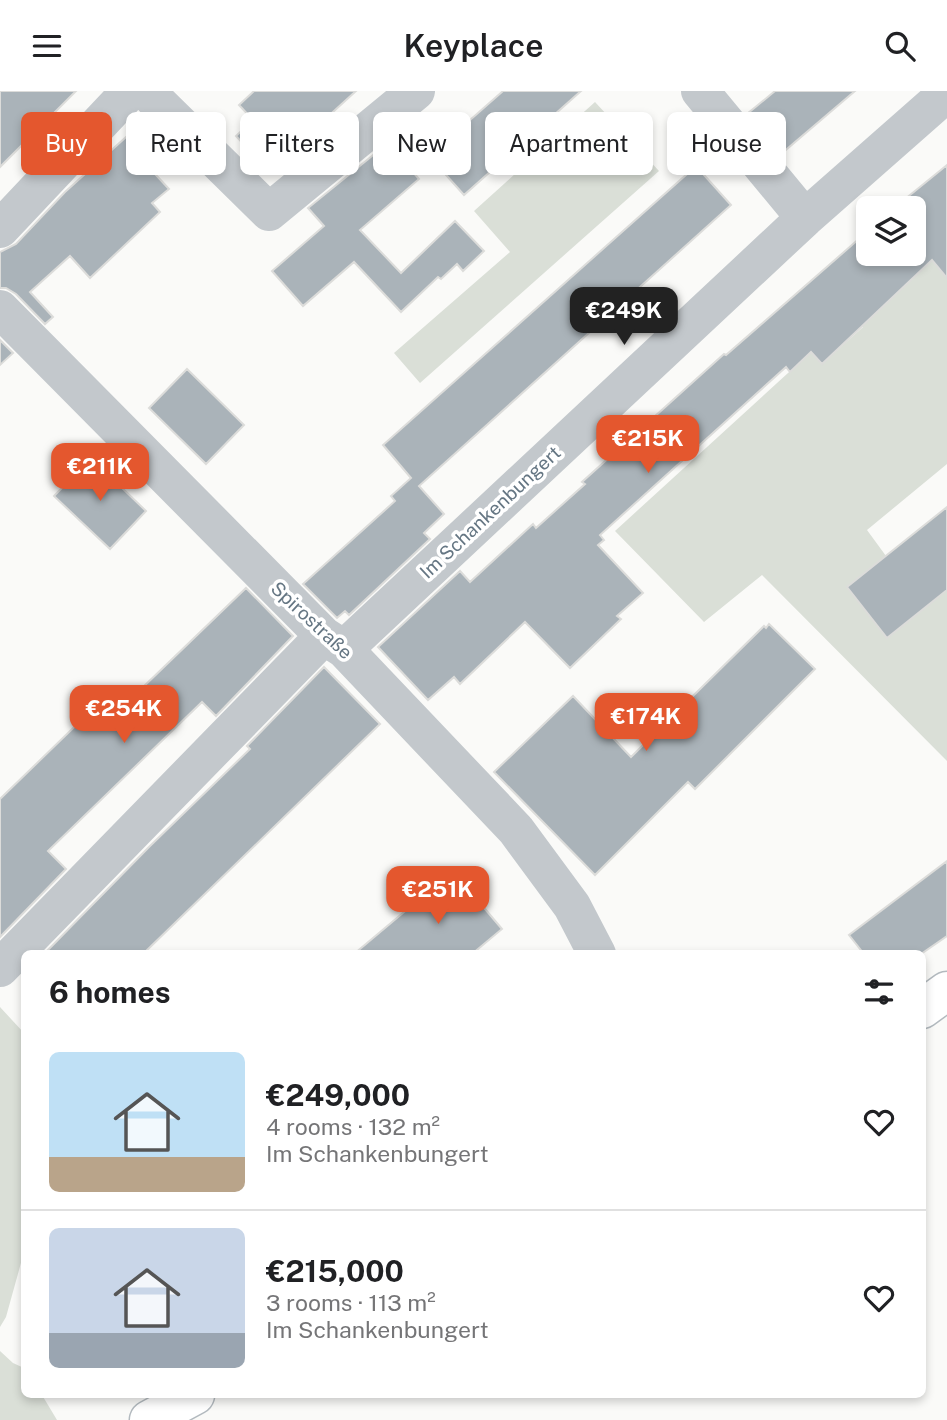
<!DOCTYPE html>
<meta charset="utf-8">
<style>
:root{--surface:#fff;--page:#f6f6f6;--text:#202124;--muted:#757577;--line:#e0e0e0;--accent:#e4572e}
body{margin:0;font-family:"Public Sans",sans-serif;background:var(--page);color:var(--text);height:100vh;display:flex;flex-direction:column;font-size:26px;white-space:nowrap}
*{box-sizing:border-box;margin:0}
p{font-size:23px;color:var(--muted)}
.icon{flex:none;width:38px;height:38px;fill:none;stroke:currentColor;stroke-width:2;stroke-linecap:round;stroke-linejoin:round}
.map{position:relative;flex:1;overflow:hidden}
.sheet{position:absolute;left:21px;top:859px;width:905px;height:448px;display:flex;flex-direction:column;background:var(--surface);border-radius:10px;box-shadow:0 4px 10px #0003}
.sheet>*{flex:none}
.hud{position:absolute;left:21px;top:21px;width:906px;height:63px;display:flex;gap:14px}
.fabs{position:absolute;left:856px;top:105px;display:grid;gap:14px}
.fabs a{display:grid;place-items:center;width:70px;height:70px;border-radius:10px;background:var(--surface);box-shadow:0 4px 10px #0003;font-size:35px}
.price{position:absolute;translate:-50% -60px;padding:0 16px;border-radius:14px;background:var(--accent);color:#fff;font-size:23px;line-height:46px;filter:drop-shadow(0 2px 4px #0008)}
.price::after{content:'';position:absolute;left:50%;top:42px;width:21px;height:16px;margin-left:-10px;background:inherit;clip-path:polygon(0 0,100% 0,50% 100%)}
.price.on{background:#222;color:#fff}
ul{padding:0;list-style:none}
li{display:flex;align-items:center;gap:21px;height:175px;padding:0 28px}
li+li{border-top:2px solid var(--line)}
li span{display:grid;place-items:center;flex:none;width:196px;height:140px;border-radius:10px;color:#555}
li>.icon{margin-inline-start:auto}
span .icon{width:84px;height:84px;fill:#fffc;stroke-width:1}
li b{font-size:30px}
h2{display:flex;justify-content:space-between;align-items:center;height:84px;padding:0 28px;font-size:30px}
.pill{padding:0 24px;border-radius:10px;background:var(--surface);box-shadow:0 4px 10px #0003;font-size:24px;line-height:63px}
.pill.on{background:var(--accent);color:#fff}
header{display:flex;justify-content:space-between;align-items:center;height:91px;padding:0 28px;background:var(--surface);font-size:32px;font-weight:600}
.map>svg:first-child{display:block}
.green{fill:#dadfd7}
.building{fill:#aab3b9;stroke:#dcdcda;stroke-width:2}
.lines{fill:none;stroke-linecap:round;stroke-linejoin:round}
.secondary-casing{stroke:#b3babf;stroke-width:41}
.street{stroke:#c3c8cc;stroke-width:38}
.secondary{stroke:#fff;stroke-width:38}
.labels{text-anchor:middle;stroke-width:7;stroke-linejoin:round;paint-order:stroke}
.street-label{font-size:19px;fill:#657683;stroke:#fff}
</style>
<header><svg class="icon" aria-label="menu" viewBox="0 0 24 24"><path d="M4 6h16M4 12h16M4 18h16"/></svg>Keyplace<svg class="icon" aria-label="search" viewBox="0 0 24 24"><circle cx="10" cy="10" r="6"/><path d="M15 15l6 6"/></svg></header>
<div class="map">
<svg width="947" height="1329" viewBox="0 0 947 1329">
<rect width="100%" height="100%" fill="#fafaf8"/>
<path class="green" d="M 595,11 L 659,80 L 420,292 L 394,262 L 510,161 L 474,120 Z
M 947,160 L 947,373 L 867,439 L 886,465 L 847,496 L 887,546 L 947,499 L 947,670 L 762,484 L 704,531 L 615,440 L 811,261 L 822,273 L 863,236 L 853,224 Z
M 0,916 L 24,942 L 24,1161 L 6,1226 L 0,1236 Z
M 0,1260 L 13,1272 L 24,1277 L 24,1304 L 42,1304 L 57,1329 L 0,1329 Z"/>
<path class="building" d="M 0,0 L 76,0 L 0,76 Z
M 254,0 L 356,0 L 268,80 L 236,45 L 253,29 L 239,14 Z
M 503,0 L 581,0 L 464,104 L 429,65 Z
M 775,0 L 855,0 L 781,63 L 747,23 Z
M 145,29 L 178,64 L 156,84 L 169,98 L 152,112 L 160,121 L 90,187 L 70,165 L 30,201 L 53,226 L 45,233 L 16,203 L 6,197 L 0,197 L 0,161 L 16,153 L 65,101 Z
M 388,52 L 419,88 L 360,139 L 401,182 L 455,130 L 484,160 L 463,180 L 457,173 L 441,188 L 438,186 L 401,221 L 354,171 L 303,215 L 272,180 L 324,135 L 308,117 Z
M 947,74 L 947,187 L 932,169 L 822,273 L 811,261 L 790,281 L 786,276 L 600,444 L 604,449 L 598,454 L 643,502 L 617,525 L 621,528 L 570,577 L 525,531 L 460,593 L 454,586 L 428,609 L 378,556 L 460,480 L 470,491 L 533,433 L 536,437 L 585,393 L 582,391 L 724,263 L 726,264 L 868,140 L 868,163 L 914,163 L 914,117 L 894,117 Z
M 696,75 L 731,114 L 419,395 L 444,423 L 424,442 L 430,448 L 349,524 L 345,520 L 337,527 L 303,493 L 395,410 L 391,405 L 411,387 L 383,354 Z
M 0,249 L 13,262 L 0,274 Z
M 187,278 L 244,334 L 206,373 L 149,317 Z
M 91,367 L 146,420 L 110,458 L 54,405 Z
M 947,416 L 947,499 L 887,547 L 847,496 Z
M 246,497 L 293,545 L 216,625 L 202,611 L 48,760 L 66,778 L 0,846 L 0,708 L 101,610 L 114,624 Z
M 769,533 L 815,578 L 695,698 L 688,691 L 595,784 L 494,681 L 573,605 L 631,666 L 764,535 L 766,537 Z
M 324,576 L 380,633 L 143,863 L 44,863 L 149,756 L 250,658 L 247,655 Z
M 947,770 L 947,845 L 921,863 L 864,863 L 849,844 Z
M 458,786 L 502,838 L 472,863 L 354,863 L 435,795 L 439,801 Z"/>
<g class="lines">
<g class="secondary-casing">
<path id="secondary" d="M 922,918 L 947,900
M 149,1329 L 195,1304"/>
</g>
<path class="street" d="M 146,0 L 269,121 L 416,0
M 700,0 L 805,127
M 0,138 L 130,0
M 0,218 L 324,545 L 344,558 L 516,739 L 572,815 L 597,863
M 344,558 L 805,127 L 947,2
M 0,877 L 324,545"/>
<use href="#secondary" class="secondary"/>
</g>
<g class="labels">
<g class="street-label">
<text transform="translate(490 421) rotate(-43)" y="7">Im Schankenbungert</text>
<text transform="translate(312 529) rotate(43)" y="7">Spirostraße</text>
</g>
</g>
</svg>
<div class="fabs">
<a><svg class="icon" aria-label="layers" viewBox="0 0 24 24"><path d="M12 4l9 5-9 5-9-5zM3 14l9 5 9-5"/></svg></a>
</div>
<b class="price on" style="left:624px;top:256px">€249K</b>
<b class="price" style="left:648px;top:384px">€215K</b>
<b class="price" style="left:100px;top:412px">€211K</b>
<b class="price" style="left:124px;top:654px">€254K</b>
<b class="price" style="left:646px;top:662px">€174K</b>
<b class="price" style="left:438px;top:835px">€251K</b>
<div class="hud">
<a class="pill on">Buy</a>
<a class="pill">Rent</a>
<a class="pill">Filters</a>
<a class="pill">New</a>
<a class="pill">Apartment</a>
<a class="pill">House</a>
</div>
<section class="sheet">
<h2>6 homes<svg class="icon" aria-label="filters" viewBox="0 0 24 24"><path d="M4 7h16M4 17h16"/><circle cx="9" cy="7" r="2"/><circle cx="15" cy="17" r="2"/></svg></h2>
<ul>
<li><span style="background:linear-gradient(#bfe0f5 75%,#b9a48a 0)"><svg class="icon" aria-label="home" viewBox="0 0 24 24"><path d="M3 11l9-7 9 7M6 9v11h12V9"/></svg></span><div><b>€249,000</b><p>4 rooms · 132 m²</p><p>Im Schankenbungert</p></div><svg class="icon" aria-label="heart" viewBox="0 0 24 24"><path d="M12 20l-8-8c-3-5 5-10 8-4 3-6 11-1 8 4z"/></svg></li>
<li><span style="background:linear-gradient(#c9d6e8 75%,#9aa5b1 0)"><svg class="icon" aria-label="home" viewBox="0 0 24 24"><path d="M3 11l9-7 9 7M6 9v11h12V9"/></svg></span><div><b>€215,000</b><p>3 rooms · 113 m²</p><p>Im Schankenbungert</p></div><svg class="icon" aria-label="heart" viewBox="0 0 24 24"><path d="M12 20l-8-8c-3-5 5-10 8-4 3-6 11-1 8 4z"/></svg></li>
</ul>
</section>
</div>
